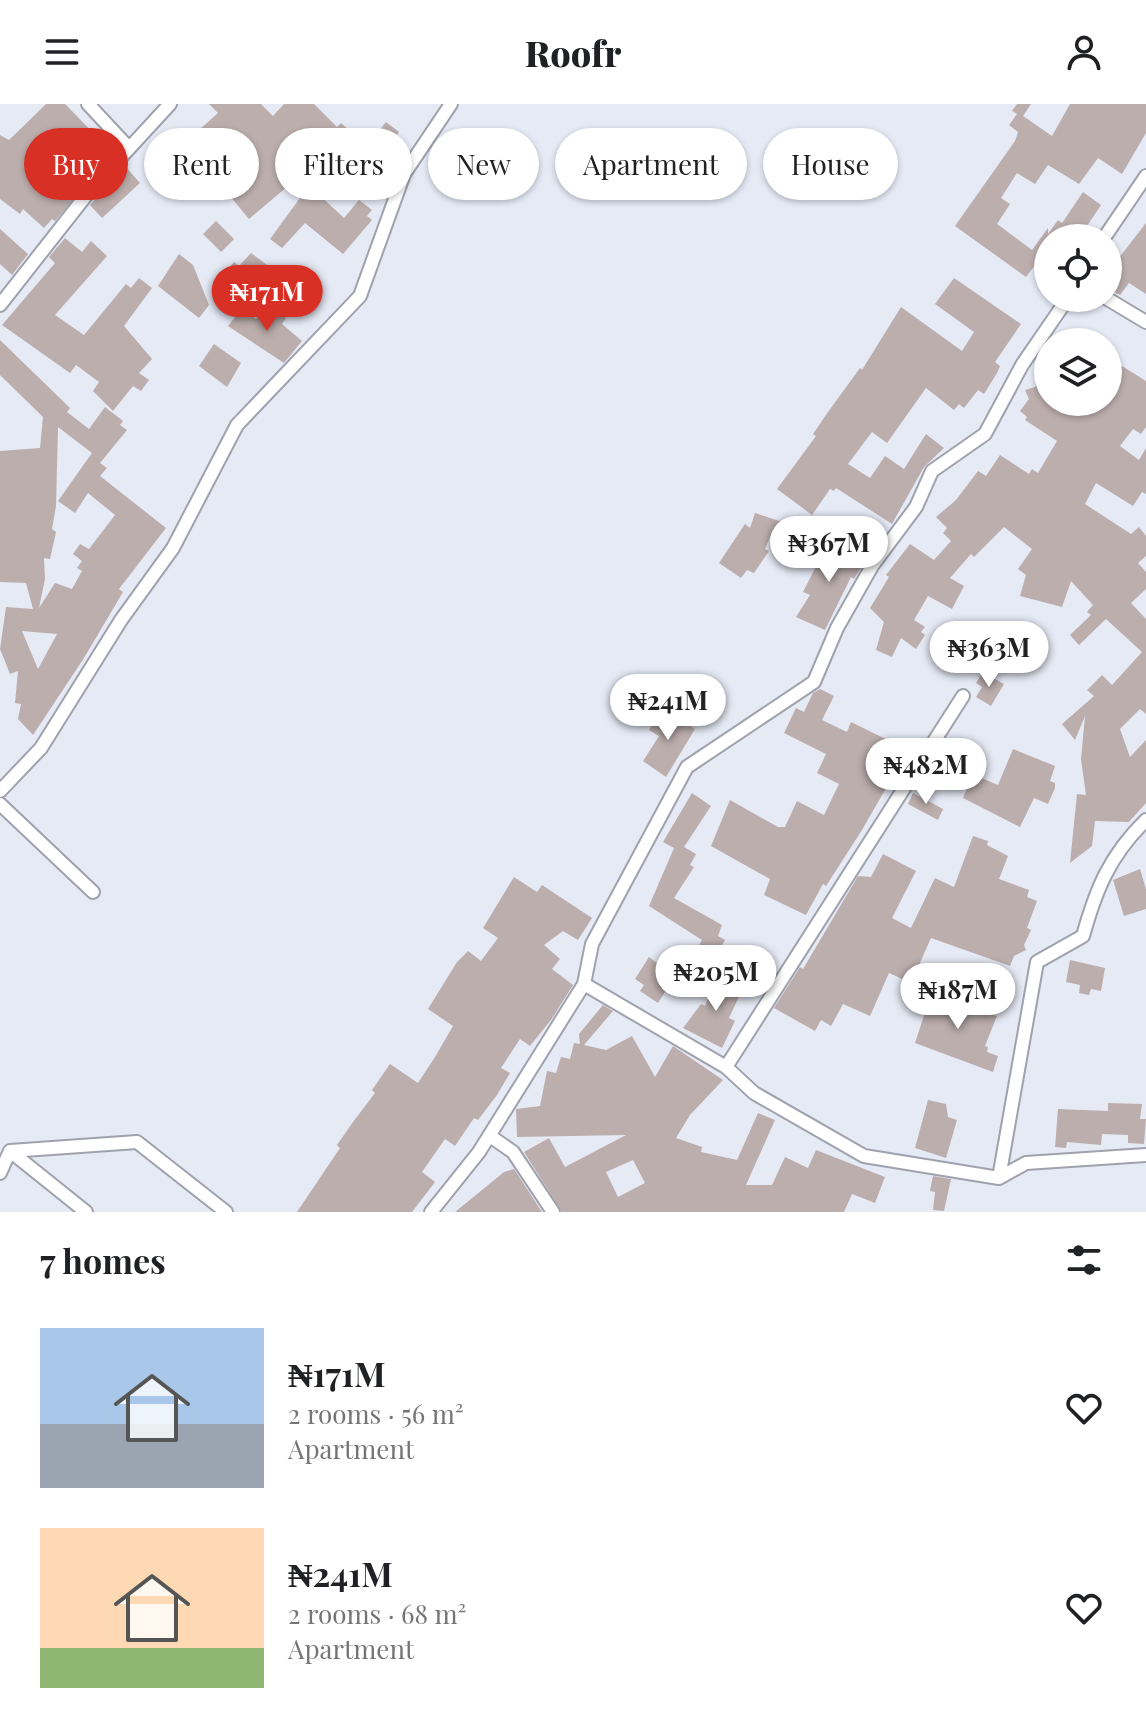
<!DOCTYPE html>
<meta charset="utf-8">
<style>
:root{--surface:#fff;--page:#f2f2f2;--text:#202124;--muted:#757577;--accent:#d93025}
body{margin:0;font-family:"Playfair Display",serif;background:var(--page);color:var(--text);height:100vh;display:flex;flex-direction:column;font-size:30px;white-space:nowrap}
*{box-sizing:border-box;margin:0}
p{font-size:26px;color:var(--muted)}
.icon{flex:none;width:44px;height:44px;fill:none;stroke:currentColor;stroke-width:2;stroke-linecap:round;stroke-linejoin:round}
.map{position:relative;height:1108px;overflow:hidden}
.panel{display:flex;flex-direction:column;background:var(--surface);flex:1}
.panel>*{flex:none}
.hud{position:absolute;left:24px;top:24px;width:1098px;height:72px;display:flex;gap:16px}
.fabs{position:absolute;left:1034px;top:120px;display:grid;gap:16px}
.fabs a{display:grid;place-items:center;width:88px;height:88px;border-radius:50%;background:var(--surface);box-shadow:0 2px 6px #0004;font-size:40px}
.price{position:absolute;translate:-50% -68px;padding:0 18px;border-radius:28px;background:#fff;color:#222;font-size:26px;line-height:52px;filter:drop-shadow(0 2px 4px #0008)}
.price::after{content:'';position:absolute;left:50%;top:48px;width:24px;height:18px;margin-left:-12px;background:inherit;clip-path:polygon(0 0,100% 0,50% 100%)}
.price.current{background:var(--accent);color:#fff}
ul{padding:0;list-style:none}
li{display:flex;align-items:center;gap:24px;height:200px;padding:0 40px}
li span{display:grid;place-items:center;flex:none;width:224px;height:160px;border-radius:0px;color:#555}
li>.icon{margin-inline-start:auto}
span .icon{width:96px;height:96px;fill:#fffc;stroke-width:1}
li b{font-size:34px}
h2{display:flex;justify-content:space-between;align-items:center;height:96px;padding:0 40px;font-size:34px}
.pill{padding:0 28px;border-radius:36px;background:var(--surface);box-shadow:0 2px 6px #0004;font-size:28px;line-height:72px}
.pill.current{background:var(--accent);color:#fff}
header{display:flex;justify-content:space-between;align-items:center;height:104px;padding:0 40px;background:var(--surface);font-size:36px;font-weight:800}
.map>svg:first-child{display:block}
.building{fill:#bbaead;fill-rule:evenodd}
.lines{fill:none;stroke-linecap:round;stroke-linejoin:round}
.street-casing{stroke:#9fa2ad;stroke-width:16}
.street{stroke:#fff;stroke-width:12}
</style>
<header><svg class="icon" aria-label="menu" viewBox="0 0 24 24"><path d="M4 6h16M4 12h16M4 18h16"/></svg>Roofr<svg class="icon" aria-label="person" viewBox="0 0 24 24"><circle cx="12" cy="8" r="4"/><path d="M4 21q1-7 8-7t8 7"/></svg></header>
<div class="map">
<svg width="1146" height="1108" viewBox="0 0 1146 1108">
<rect width="100%" height="100%" fill="#e6eaf5"/>
<path class="building" d="M 46,0 L 65,0 L 113,49 L 55,117 L 52,115 L 44,124 L 23,105 L 20,110 L 0,95 L 0,31 L 9,36 Z
M 209,0 L 261,0 L 273,12 L 284,0 L 314,0 L 337,23 L 341,19 L 367,42 L 386,18 L 399,28 L 367,76 L 357,69 L 362,64 L 343,45 L 337,51 L 307,27 L 280,57 L 311,91 L 315,87 L 344,114 L 359,96 L 372,106 L 367,112 L 372,116 L 343,150 L 305,119 L 282,144 L 270,135 L 300,94 L 288,82 L 249,115 L 215,74 L 181,42 L 218,9 Z
M 1017,0 L 1031,0 L 1023,12 L 1052,32 L 1070,0 L 1146,0 L 1146,29 L 1122,70 L 1098,54 L 1079,80 L 1048,61 L 1035,80 L 1017,69 L 1001,94 L 1010,100 L 997,120 L 1032,146 L 1048,124 L 1048,130 L 1058,116 L 1062,119 L 1083,88 L 1101,101 L 1079,134 L 1048,134 L 1048,144 L 1026,173 L 955,122 L 1015,37 L 1018,28 L 1009,21 L 1017,10 L 1012,7 Z
M 125,62 L 140,79 L 102,114 L 90,101 Z
M 216,117 L 234,135 L 221,148 L 203,130 Z
M 1146,119 L 1146,190 L 1129,179 L 1120,191 L 1108,185 L 1108,168 Z
M 0,125 L 28,150 L 12,171 L 0,160 Z
M 65,134 L 82,148 L 91,137 L 107,152 L 55,211 L 84,231 L 126,180 L 131,184 L 139,174 L 152,184 L 124,222 L 152,255 L 139,269 L 149,276 L 141,287 L 133,282 L 113,307 L 93,287 L 99,278 L 76,261 L 70,269 L 2,221 L 55,159 L 49,153 Z
M 251,149 L 271,164 L 245,191 L 223,171 L 234,158 L 239,162 Z
M 179,150 L 193,161 L 209,201 L 199,214 L 158,182 Z
M 954,174 L 1021,220 L 995,258 L 1000,262 L 997,269 L 984,290 L 978,286 L 964,304 L 959,300 L 954,306 L 926,284 L 887,339 L 872,328 L 848,360 L 870,374 L 885,352 L 904,365 L 926,330 L 944,344 L 924,363 L 892,420 L 836,384 L 834,387 L 830,385 L 812,411 L 777,385 L 816,332 L 813,330 L 828,308 L 860,264 L 862,266 L 901,203 L 962,247 L 974,228 L 935,200 Z
M 242,204 L 256,215 L 264,204 L 269,207 L 271,204 L 286,214 L 282,220 L 302,237 L 284,259 L 228,222 Z
M 0,236 L 70,304 L 67,308 L 89,325 L 105,303 L 123,317 L 120,321 L 127,326 L 100,359 L 107,364 L 100,372 L 166,424 L 119,485 L 123,488 L 84,554 L 33,631 L 18,615 L 21,600 L 15,599 L 18,567 L 10,570 L 0,545 L 6,503 L 33,505 L 26,479 L 0,478 L 0,347 L 40,344 L 43,313 L 0,271 ZM 58,323 L 92,349 L 58,397 L 75,409 L 88,389 L 115,411 L 89,445 L 80,440 L 73,450 L 82,457 L 77,464 L 82,467 L 72,485 L 55,479 L 39,504 L 45,475 L 44,454 L 50,455 L 56,428 L 52,425 L 56,402 ZM 22,527 L 57,530 L 38,565 Z
M 214,240 L 241,259 L 227,283 L 199,262 Z
M 1048,262 L 1048,298 L 1108,298 L 1108,280 L 1122,262 L 1146,277 L 1146,323 L 1141,330 L 1133,325 L 1120,342 L 1139,356 L 1146,344 L 1146,390 L 1142,388 L 1133,402 L 1096,379 L 1085,400 L 1131,430 L 1139,423 L 1146,432 L 1146,452 L 1138,459 L 1146,468 L 1146,485 L 1131,499 L 1146,515 L 1146,610 L 1140,605 L 1120,625 L 1130,653 L 1146,636 L 1146,699 L 1129,718 L 1095,717 L 1092,742 L 1070,759 L 1077,690 L 1086,691 L 1081,655 L 1085,612 L 1075,636 L 1062,620 L 1094,592 L 1087,586 L 1102,571 L 1112,581 L 1142,548 L 1106,515 L 1079,541 L 1070,531 L 1091,511 L 1087,508 L 1093,501 L 1071,477 L 1062,503 L 1020,492 L 1026,471 L 1018,465 L 1032,445 L 1004,423 L 974,453 L 971,450 L 950,474 L 964,482 L 952,505 L 928,492 L 914,516 L 925,523 L 921,528 L 925,531 L 916,545 L 901,534 L 892,553 L 876,546 L 884,518 L 870,504 L 889,473 L 886,471 L 910,440 L 934,456 L 951,437 L 943,429 L 947,424 L 936,413 L 956,396 L 978,367 L 986,372 L 1000,351 L 1029,370 L 1032,365 L 1038,369 L 1057,337 L 1025,316 L 1027,313 L 1020,307 L 1029,295 L 1025,286 L 1035,283 Z
M 755,409 L 785,419 L 782,430 L 773,426 L 765,445 L 769,447 L 754,469 L 747,466 L 741,474 L 719,459 L 745,420 L 750,424 Z
M 829,437 L 867,454 L 854,475 L 851,473 L 825,526 L 796,513 L 810,491 L 803,488 Z
M 983,568 L 1004,580 L 991,602 L 976,593 L 982,583 L 976,579 Z
M 820,585 L 834,592 L 822,616 L 847,628 L 851,618 L 908,646 L 862,726 L 826,782 L 823,780 L 806,811 L 764,791 L 770,775 L 711,742 L 730,696 L 778,723 L 785,723 L 797,697 L 824,711 L 839,680 L 817,669 L 826,650 L 784,629 L 796,604 L 804,608 L 813,589 Z
M 662,604 L 695,625 L 666,673 L 643,657 L 659,632 L 649,626 Z
M 1013,645 L 1055,662 L 1050,677 L 1055,679 L 1055,684 L 1048,700 L 1034,694 L 1020,723 L 963,694 L 967,684 L 958,679 L 963,666 L 998,681 Z
M 692,689 L 711,702 L 684,743 L 696,750 L 690,761 L 694,763 L 674,794 L 722,821 L 718,832 L 725,836 L 706,867 L 690,858 L 702,836 L 649,802 L 674,744 L 663,738 Z
M 913,689 L 943,705 L 938,716 L 908,700 Z
M 973,732 L 988,737 L 987,741 L 1008,752 L 999,775 L 1029,786 L 1027,793 L 1037,797 L 1027,824 L 1031,826 L 1024,841 L 1026,846 L 1014,852 L 1010,862 L 931,834 L 911,879 L 889,869 L 870,912 L 843,900 L 831,922 L 821,916 L 815,927 L 774,904 L 800,863 L 803,865 L 858,772 L 871,773 L 883,750 L 916,767 L 892,814 L 911,824 L 935,774 L 954,783 Z
M 1140,765 L 1146,785 L 1146,805 L 1124,812 L 1113,776 Z
M 514,773 L 537,788 L 542,781 L 592,814 L 578,836 L 563,827 L 544,841 L 560,855 L 552,865 L 573,881 L 551,916 L 530,942 L 520,935 L 501,964 L 510,969 L 497,991 L 478,1016 L 474,1014 L 455,1042 L 445,1035 L 422,1068 L 435,1078 L 412,1108 L 297,1108 L 340,1044 L 337,1041 L 353,1018 L 375,989 L 372,986 L 390,960 L 418,979 L 435,953 L 453,922 L 428,905 L 457,858 L 468,847 L 481,857 L 498,834 L 483,824 Z
M 649,853 L 657,859 L 661,853 L 680,864 L 658,899 L 640,887 L 644,881 L 635,875 Z
M 1070,856 L 1105,864 L 1101,887 L 1091,885 L 1089,891 L 1079,889 L 1080,881 L 1066,878 Z
M 717,872 L 743,884 L 729,914 L 735,917 L 722,944 L 683,924 L 701,900 L 705,902 Z
M 932,887 L 997,912 L 985,942 L 988,943 L 987,948 L 998,952 L 993,968 L 915,939 Z
M 603,901 L 613,907 L 584,941 L 606,946 L 632,932 L 655,973 L 673,942 L 723,976 L 690,1011 L 676,1034 L 702,1043 L 701,1048 L 737,1056 L 758,1009 L 775,1016 L 746,1081 L 772,1081 L 785,1053 L 808,1064 L 816,1046 L 885,1073 L 875,1099 L 852,1090 L 844,1108 L 562,1108 L 524,1048 L 549,1034 L 565,1063 L 626,1031 L 517,1033 L 516,1005 L 540,1002 L 547,967 L 556,969 L 561,953 L 570,955 L 574,939 L 580,940 L 579,930 ZM 633,1056 L 645,1079 L 618,1093 L 606,1068 Z
M 928,996 L 946,1000 L 948,1013 L 957,1016 L 946,1054 L 915,1044 Z
M 1108,999 L 1142,1000 L 1140,1015 L 1146,1015 L 1144,1040 L 1128,1039 L 1128,1031 L 1102,1030 L 1101,1041 L 1067,1038 L 1066,1044 L 1055,1043 L 1058,1005 L 1108,1007 Z
M 514,1065 L 542,1108 L 455,1108 L 504,1068 Z
M 933,1072 L 951,1075 L 944,1107 L 933,1106 L 935,1088 L 930,1087 Z"/>
<g class="lines">
<g class="street-casing">
<path id="street" d="M 88,0 L 129,44
M 1104,134 L 1146,72
M 1106,194 L 1146,218
M 0,201 L 88,89 L 170,0
M 0,687 L 41,644 L 121,516 L 173,444 L 237,321 L 360,192 L 404,70 L 451,0
M 0,700 L 93,788
M 1146,716 C 1110,751 1096,785 1083,832 L 1037,858 L 999,1074 L 1026,1059 L 1146,1051
M 584,880 L 592,840 L 687,663 L 814,578 L 837,524 L 872,462 L 916,403 L 932,367 L 985,330 L 1022,261 L 1068,194
M 726,963 L 963,592
M 490,1032 L 513,1048 L 553,1108
M 10,1047 L 137,1038 L 226,1108
M 0,1069 L 10,1047 L 86,1108
M 431,1108 L 479,1048 L 584,880 L 726,963 L 754,989 L 864,1052 L 999,1074"/>
</g>
<use href="#street" class="street"/>
</g>
</svg>
<div class="fabs">
<a><svg class="icon" aria-label="locate" viewBox="0 0 24 24"><circle cx="12" cy="12" r="6"/><path d="M12 2v4M12 18v4M2 12h4M18 12h4"/></svg></a>
<a><svg class="icon" aria-label="layers" viewBox="0 0 24 24"><path d="M12 4l9 5-9 5-9-5zM3 14l9 5 9-5"/></svg></a>
</div>
<b class="price current" style="left:267px;top:229px">₦171M</b>
<b class="price" style="left:829px;top:480px">₦367M</b>
<b class="price" style="left:989px;top:585px">₦363M</b>
<b class="price" style="left:668px;top:638px">₦241M</b>
<b class="price" style="left:926px;top:702px">₦482M</b>
<b class="price" style="left:716px;top:909px">₦205M</b>
<b class="price" style="left:958px;top:927px">₦187M</b>
<div class="hud">
<a class="pill current">Buy</a>
<a class="pill">Rent</a>
<a class="pill">Filters</a>
<a class="pill">New</a>
<a class="pill">Apartment</a>
<a class="pill">House</a>
</div>
</div>
<section class="panel">
<h2>7 homes<svg class="icon" aria-label="filters" viewBox="0 0 24 24"><path d="M4 7h16M4 17h16"/><circle cx="9" cy="7" r="2"/><circle cx="15" cy="17" r="2"/></svg></h2>
<ul>
<li><span style="background:linear-gradient(#a9c7e8 60%,#9aa5b1 0)"><svg class="icon" aria-label="home" viewBox="0 0 24 24"><path d="M3 11l9-7 9 7M6 9v11h12V9"/></svg></span><div><b>₦171M</b><p>2 rooms · 56 m²</p><p>Apartment</p></div><svg class="icon" aria-label="heart" viewBox="0 0 24 24"><path d="M12 20l-8-8c-3-5 5-10 8-4 3-6 11-1 8 4z"/></svg></li>
<li><span style="background:linear-gradient(#ffd9b3 75%,#8fb573 0)"><svg class="icon" aria-label="home" viewBox="0 0 24 24"><path d="M3 11l9-7 9 7M6 9v11h12V9"/></svg></span><div><b>₦241M</b><p>2 rooms · 68 m²</p><p>Apartment</p></div><svg class="icon" aria-label="heart" viewBox="0 0 24 24"><path d="M12 20l-8-8c-3-5 5-10 8-4 3-6 11-1 8 4z"/></svg></li>
</ul>
</section>
